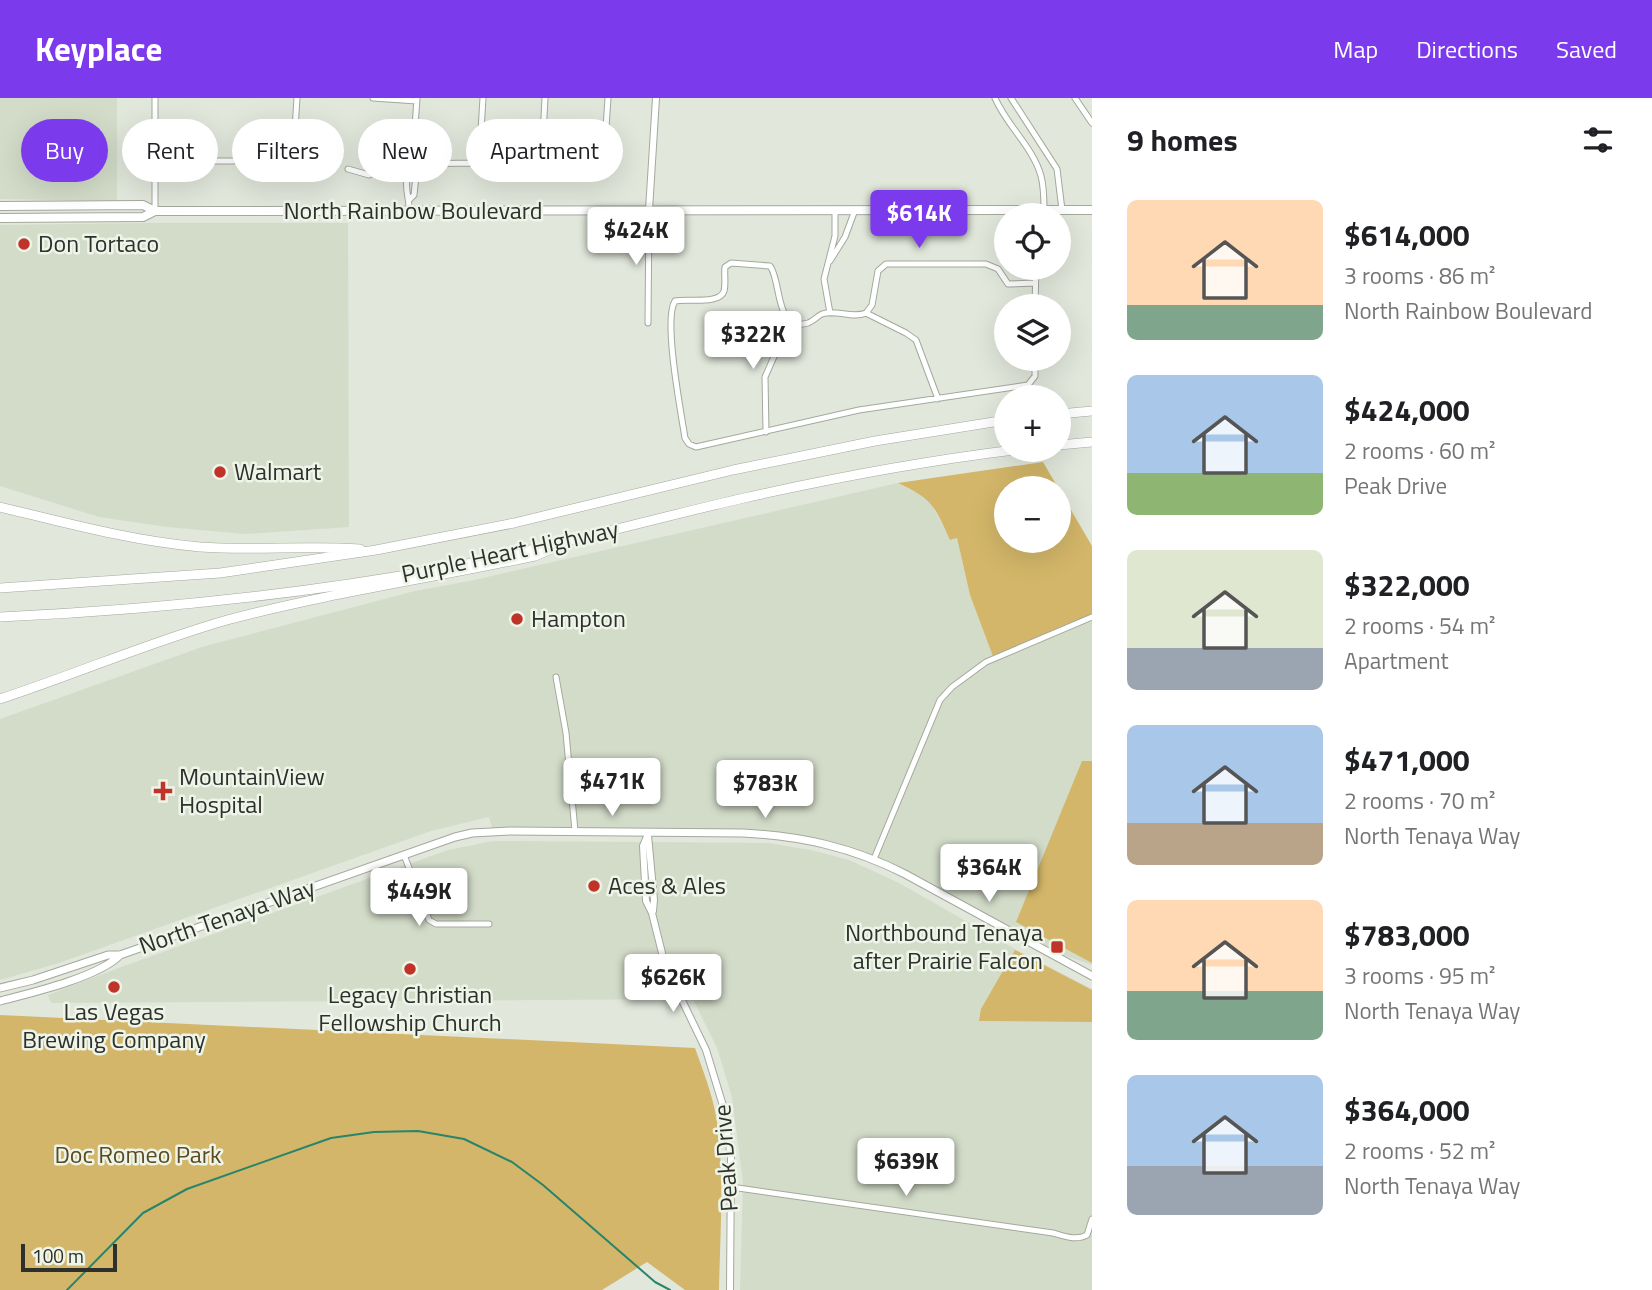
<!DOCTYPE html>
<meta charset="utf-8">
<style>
:root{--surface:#fff;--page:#f2f2f2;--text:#202124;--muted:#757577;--accent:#7c3aed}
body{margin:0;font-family:"Titillium Web",sans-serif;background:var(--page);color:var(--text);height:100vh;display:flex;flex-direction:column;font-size:26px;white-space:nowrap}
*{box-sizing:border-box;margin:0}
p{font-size:23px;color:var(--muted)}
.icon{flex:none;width:38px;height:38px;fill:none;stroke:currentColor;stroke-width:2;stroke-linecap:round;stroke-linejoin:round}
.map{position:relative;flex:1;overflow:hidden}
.side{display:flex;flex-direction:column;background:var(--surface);width:560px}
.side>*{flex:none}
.guide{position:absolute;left:21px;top:21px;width:665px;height:63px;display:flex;gap:14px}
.buttons{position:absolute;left:994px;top:105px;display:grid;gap:14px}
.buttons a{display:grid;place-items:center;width:77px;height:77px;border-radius:50%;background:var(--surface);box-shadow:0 7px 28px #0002;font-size:35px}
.scale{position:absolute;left:21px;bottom:18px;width:96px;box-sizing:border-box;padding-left:7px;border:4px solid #2d302b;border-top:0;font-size:19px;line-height:24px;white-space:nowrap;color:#2d302b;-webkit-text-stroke:5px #eef5e8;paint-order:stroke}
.price{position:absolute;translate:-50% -60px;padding:0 16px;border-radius:7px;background:#fff;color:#222;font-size:23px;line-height:46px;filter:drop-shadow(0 2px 4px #0008)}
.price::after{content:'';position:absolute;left:50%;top:42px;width:21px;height:16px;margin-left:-10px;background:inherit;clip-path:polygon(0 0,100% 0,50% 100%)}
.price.current{background:var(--accent);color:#fff}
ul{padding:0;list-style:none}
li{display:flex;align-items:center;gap:21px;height:175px;padding:0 35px}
li span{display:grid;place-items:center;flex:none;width:196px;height:140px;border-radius:10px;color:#555}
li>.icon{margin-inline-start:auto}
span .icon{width:84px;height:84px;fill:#fffc;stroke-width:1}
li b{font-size:30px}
h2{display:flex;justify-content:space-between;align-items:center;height:84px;padding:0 35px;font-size:30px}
.tag{padding:0 24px;border-radius:32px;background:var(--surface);box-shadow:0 7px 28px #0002;font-size:24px;line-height:63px}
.tag.current{background:var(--accent);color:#fff}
header{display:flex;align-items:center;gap:42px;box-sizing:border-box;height:98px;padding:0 35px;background:var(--accent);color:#fff}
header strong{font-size:33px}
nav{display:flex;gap:38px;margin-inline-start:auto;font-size:24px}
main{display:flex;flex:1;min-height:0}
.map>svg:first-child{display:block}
.built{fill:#d3dcc9}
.green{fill:#d3b669;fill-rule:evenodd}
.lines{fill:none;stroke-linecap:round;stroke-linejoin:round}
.stream{stroke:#28846a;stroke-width:2}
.minor-casing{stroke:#a3a99d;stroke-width:7}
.tertiary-casing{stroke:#a3a99d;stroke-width:8}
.secondary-casing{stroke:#a3a99d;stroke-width:9}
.primary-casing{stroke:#a3a99d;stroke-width:10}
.motorway-casing{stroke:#a3a99d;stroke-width:10}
.minor{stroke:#fff;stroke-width:5}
.tertiary{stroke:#fff;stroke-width:6}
.secondary{stroke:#fff;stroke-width:7}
.primary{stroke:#fff;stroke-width:8}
.motorway{stroke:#fff;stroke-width:9}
.poi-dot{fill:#c03329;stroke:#eef5e8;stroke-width:2.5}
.labels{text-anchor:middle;stroke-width:5;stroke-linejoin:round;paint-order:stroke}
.street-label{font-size:24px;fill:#2d302b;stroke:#eef5e8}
.poi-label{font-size:24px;fill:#2d302b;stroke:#eef5e8;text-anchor:start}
.park-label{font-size:24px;fill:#594a22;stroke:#eef5e8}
</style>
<header>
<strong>Keyplace</strong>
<nav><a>Map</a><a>Directions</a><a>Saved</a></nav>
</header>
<main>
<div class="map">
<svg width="1092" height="1192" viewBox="0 0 1092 1192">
<rect width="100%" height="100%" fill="#e1e7db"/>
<path class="built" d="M 0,0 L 117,0 L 117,103 L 0,101 Z
M 144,125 L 348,125 L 349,429 L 245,436 L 167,429 L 99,419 L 0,388 L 0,127 Z
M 898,385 L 917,394 L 929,402 L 951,442 L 957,440 L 970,497 L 994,560 L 1092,519 L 1092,867 L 1032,846 L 966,809 L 853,753 L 779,737 L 493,733 L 489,719 L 431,733 L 56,866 L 0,882 L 0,621 L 202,549 L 415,493 L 470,483 Z
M 493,743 L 768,745 L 811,752 L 849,762 L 899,785 L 1015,851 L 1092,891 L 1092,1192 L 740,1192 L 743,1085 L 732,999 L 717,950 L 693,901 L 51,905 L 48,897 L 124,868 L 448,752 Z"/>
<path class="green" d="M 1043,364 L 1092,448 L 1092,519 L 994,561 L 970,497 L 957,440 L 950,442 C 935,409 933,401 898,385 ZM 1006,390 L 1059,390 L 1059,443 L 1006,443 Z
M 1082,663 L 1092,663 L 1092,865 L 1016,824 Z
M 1015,852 L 1092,892 L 1092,924 L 979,923 L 981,911 Z
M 0,917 L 695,950 C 703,973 712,995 716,1018 C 725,1075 720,1135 719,1192 L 685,1192 L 647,1164 L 602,1192 L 0,1192 Z"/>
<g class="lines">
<path class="stream" d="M 67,1192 L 143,1115 L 187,1091 L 331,1040 L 374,1034 L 418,1033 L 464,1041 L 512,1064 L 543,1087 L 655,1184 L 670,1192"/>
<g class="minor-casing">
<path id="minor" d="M 373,0 L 417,3
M 995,0 C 1007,28 1033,49 1041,78 C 1044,89 1044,100 1044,112
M 1011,0 L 1057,71 L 1062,112
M 1075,0 L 1092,25
M 155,63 L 233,63
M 479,65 L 483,0
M 348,71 L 369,77 L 399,66 L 479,65 L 506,74 L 603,74 L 608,0
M 286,75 L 293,62 L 297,0
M 541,75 L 545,0
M 409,102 L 414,97 L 416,78 L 412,72 L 417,0
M 155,113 L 155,0
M 409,113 C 410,98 401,85 412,72
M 830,163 L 845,139 L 855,112
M 1035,208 L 1036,170
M 830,215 L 824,181 L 835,138 L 835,112
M 866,215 L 906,235 L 916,242 L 938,301
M 648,225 L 649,112
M 1035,261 L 1035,278 L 1028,287 L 859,312 L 696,349 L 689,346 L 685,340 C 681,314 663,221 675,203 C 687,200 720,207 724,193 C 726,186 724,176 725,169 L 731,165 L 770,168 C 782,183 774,235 808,225 C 814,223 817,218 822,216 C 836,211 852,221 866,215 L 872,207 L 878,173 L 886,166 L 986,166 L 998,171 L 1008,186 L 1035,185
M 766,334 L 765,279 L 790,222
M 556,579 L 566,635 L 575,733
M 404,757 L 429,822 L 436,826 L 489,826
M 874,761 L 940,602 L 952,589 L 986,564 L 1092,519
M 731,1089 L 1053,1135 C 1064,1138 1076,1143 1087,1137 L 1092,1121"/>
</g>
<g class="tertiary-casing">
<path id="tertiary" d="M 649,112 L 656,0
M 648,736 L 643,748 L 646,803 L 652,815 L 665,867 L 706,952 L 724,1011 L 731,1060 L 730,1192
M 648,737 L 654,802 L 653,813"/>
</g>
<g class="secondary-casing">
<path id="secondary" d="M 0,890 L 33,882 L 108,857 L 120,857 L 455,739 L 472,735 L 510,733 L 743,735 C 801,738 852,749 905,776 L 1092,878
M 0,903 C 31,895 99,879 120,857"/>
</g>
<g class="primary-casing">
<path id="primary" d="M 0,108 L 143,107 L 155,113
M 0,120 L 143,119 L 155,113 L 1092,112"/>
</g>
<g class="motorway-casing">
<path id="motorway" d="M 1059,316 L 1092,313
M 1059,347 L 1092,344
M 0,409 C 66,425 132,443 200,449 C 253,453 307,447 360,451
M 0,490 L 220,475 L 376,452 L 514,425 L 733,372 L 875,343 L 1006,322
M 0,519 C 149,512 299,497 446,470 C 546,451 644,423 744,400 C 833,380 924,363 1014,352
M 0,601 C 76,576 150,544 227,522 C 328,495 433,480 535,458 L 549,452"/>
</g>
<use href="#minor" class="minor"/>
<use href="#tertiary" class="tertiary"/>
<use href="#secondary" class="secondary"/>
<use href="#primary" class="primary"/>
<use href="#motorway" class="motorway"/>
</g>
<g class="poi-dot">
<circle cx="24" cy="146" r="7"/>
<circle cx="220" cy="374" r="7"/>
<circle cx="517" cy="521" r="7"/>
<path d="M159.5 682.5h7v7h7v7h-7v7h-7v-7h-7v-7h7z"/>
<circle cx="594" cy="788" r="7"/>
<rect x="1050" y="842" width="14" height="14" rx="3.5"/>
<circle cx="410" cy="871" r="7"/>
<circle cx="114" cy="889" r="7"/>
</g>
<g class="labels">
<g class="street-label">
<text x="413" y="121">North Rainbow Boulevard</text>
<text transform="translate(510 454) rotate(-12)" y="8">Purple Heart Highway</text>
<text transform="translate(227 819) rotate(-19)" y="8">North Tenaya Way</text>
<text transform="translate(726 1060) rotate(-94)" y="8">Peak Drive</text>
</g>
<g class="poi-label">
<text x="38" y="154">Don Tortaco</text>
<text x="234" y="382">Walmart</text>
<text x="531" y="529">Hampton</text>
<text x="179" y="687">MountainView<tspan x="179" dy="28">Hospital</tspan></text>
<text x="608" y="796">Aces &amp; Ales</text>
<text x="1043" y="843" text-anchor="end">Northbound Tenaya<tspan x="1043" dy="28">after Prairie Falcon</tspan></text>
<text x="410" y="905" text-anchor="middle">Legacy Christian<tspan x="410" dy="28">Fellowship Church</tspan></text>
<text x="114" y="922" text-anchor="middle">Las Vegas<tspan x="114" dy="28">Brewing Company</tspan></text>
</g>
<g class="park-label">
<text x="138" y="1065">Doc Romeo Park</text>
</g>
</g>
</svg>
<div class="buttons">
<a><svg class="icon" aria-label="locate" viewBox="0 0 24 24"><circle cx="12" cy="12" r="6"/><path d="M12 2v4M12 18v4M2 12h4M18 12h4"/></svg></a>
<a><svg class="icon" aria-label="layers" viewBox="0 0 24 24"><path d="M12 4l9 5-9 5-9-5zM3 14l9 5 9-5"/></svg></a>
<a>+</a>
<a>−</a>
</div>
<div class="scale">100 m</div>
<b class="price current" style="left:919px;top:152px">$614K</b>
<b class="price" style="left:636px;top:169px">$424K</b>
<b class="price" style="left:753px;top:273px">$322K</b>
<b class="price" style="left:612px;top:720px">$471K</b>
<b class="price" style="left:765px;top:722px">$783K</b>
<b class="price" style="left:989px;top:806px">$364K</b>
<b class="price" style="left:419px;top:830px">$449K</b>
<b class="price" style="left:673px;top:916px">$626K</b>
<b class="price" style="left:906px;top:1100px">$639K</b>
<div class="guide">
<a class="tag current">Buy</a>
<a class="tag">Rent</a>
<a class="tag">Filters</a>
<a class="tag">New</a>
<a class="tag">Apartment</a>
</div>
</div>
<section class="side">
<h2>9 homes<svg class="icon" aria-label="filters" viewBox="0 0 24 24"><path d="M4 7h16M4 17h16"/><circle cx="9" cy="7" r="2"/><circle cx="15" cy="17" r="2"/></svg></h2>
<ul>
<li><span style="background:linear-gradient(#ffd9b3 75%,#7fa58c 0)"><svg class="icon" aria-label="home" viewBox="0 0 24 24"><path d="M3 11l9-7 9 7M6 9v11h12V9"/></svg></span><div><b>$614,000</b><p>3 rooms · 86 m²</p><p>North Rainbow Boulevard</p></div></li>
<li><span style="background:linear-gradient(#a9c7e8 70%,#8fb573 0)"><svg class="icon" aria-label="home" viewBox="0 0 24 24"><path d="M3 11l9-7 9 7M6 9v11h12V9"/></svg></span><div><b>$424,000</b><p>2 rooms · 60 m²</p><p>Peak Drive</p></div></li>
<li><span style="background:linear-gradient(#dfe7d0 70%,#9aa5b1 0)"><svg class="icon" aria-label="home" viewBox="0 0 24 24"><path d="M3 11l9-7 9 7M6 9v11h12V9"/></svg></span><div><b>$322,000</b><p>2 rooms · 54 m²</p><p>Apartment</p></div></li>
<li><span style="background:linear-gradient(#a9c7e8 70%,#b9a48a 0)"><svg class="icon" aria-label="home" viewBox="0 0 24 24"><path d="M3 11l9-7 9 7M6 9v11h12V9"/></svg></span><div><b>$471,000</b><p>2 rooms · 70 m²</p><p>North Tenaya Way</p></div></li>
<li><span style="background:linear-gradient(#ffd9b3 65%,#7fa58c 0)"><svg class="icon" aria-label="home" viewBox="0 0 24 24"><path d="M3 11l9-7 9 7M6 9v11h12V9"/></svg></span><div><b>$783,000</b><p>3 rooms · 95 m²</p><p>North Tenaya Way</p></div></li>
<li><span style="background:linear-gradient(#a9c7e8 65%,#9aa5b1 0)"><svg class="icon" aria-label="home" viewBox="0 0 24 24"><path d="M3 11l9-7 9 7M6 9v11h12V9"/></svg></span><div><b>$364,000</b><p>2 rooms · 52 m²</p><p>North Tenaya Way</p></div></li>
</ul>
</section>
</main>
